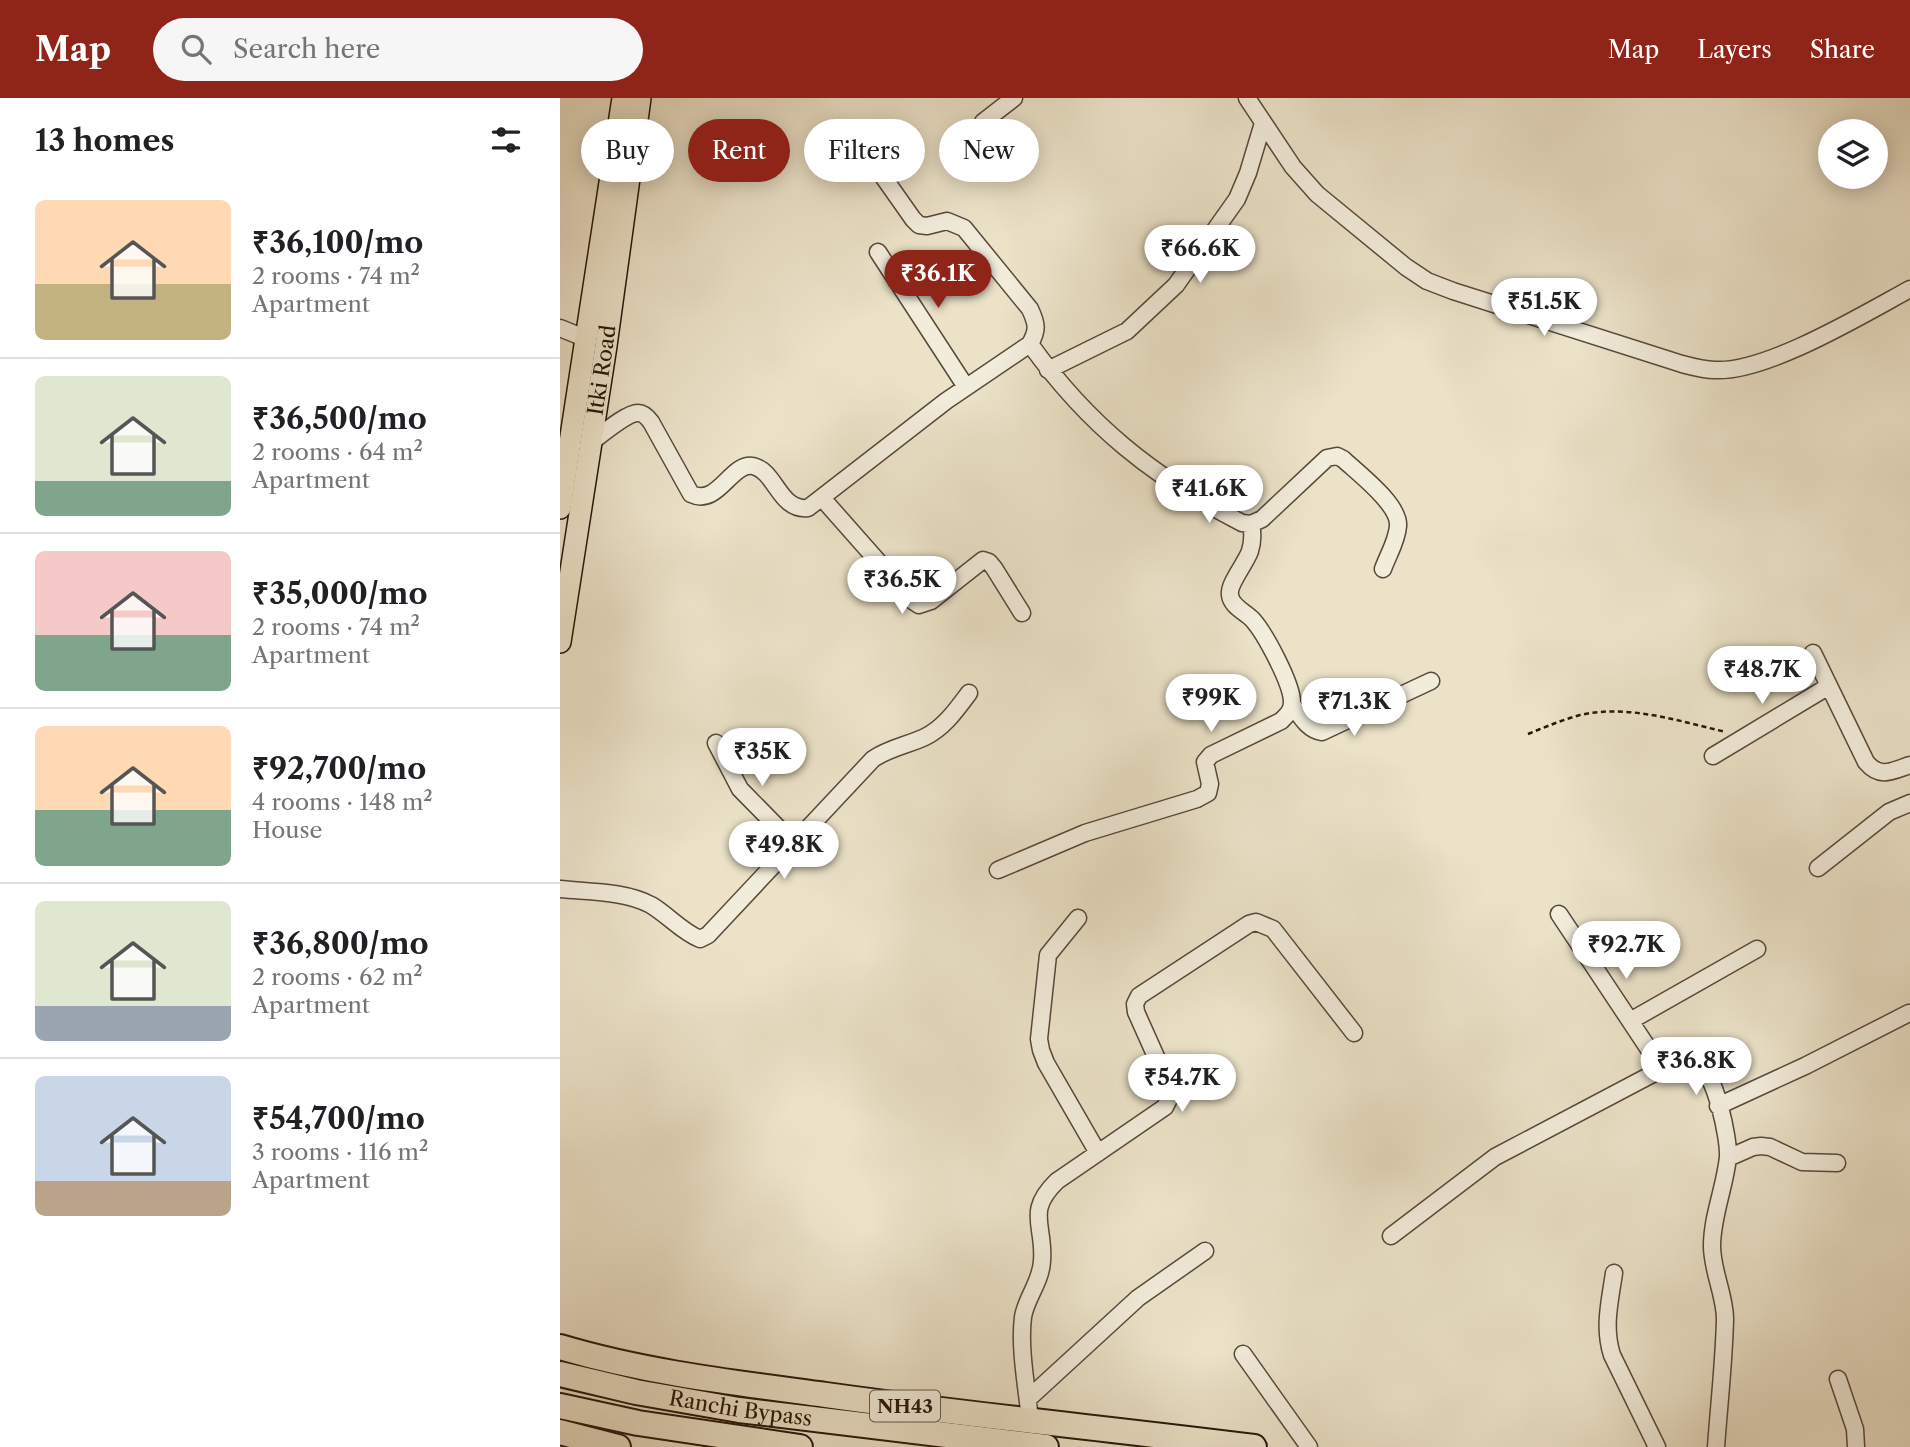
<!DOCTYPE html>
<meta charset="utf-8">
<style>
:root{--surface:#fff;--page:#f6f6f6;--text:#202124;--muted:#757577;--line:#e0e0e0;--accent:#8f2418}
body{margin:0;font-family:"Libre Caslon Text",serif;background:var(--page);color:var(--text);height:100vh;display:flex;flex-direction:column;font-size:26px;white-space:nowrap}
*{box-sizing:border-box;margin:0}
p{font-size:23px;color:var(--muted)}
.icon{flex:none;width:38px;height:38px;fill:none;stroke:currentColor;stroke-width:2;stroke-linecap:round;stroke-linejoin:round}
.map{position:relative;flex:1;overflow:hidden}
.details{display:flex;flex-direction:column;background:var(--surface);width:560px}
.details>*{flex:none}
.top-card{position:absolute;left:21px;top:21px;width:665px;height:63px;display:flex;gap:14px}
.tools{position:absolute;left:1258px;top:21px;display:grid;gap:14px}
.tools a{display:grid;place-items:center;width:70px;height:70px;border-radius:50%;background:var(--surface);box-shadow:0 4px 18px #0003;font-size:35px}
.price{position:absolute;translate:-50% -60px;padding:0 16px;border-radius:24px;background:#fff;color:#222;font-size:23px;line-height:46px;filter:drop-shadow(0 2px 4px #0008)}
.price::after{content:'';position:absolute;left:50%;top:42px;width:21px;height:16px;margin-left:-10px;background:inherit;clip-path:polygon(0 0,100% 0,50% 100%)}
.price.on{background:var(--accent);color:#fff}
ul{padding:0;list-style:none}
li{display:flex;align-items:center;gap:21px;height:175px;padding:0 35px}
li+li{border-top:2px solid var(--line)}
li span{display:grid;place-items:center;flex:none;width:196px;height:140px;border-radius:10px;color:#555}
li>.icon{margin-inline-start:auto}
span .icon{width:84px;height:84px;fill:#fffc;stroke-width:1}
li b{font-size:30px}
h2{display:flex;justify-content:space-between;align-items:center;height:84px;padding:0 35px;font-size:30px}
.tag{padding:0 24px;border-radius:32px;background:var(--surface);box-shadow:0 4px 18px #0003;font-size:24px;line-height:63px}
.tag.on{background:var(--accent);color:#fff}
header{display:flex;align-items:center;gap:42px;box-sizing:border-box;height:98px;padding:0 35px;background:var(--accent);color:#fff}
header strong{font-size:33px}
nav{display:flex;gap:38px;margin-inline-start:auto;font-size:24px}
.search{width:490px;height:63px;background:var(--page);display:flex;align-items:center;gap:18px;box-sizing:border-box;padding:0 24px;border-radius:38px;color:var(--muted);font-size:26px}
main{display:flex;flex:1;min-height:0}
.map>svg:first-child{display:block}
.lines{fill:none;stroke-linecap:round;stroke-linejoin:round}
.minor-casing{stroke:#57483a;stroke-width:19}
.major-casing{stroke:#26150a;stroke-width:24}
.highway-casing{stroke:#26150a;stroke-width:28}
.path{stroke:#26150a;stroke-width:2.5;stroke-dasharray:5 3.5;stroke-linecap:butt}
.minor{stroke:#f2ecdb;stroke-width:16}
.major{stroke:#ebe2c8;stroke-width:21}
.highway{stroke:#ebe2c8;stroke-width:24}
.labels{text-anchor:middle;stroke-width:5;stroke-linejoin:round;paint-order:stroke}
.shield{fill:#f2ecdb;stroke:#635649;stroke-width:2}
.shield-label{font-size:19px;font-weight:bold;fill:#26150a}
.street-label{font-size:21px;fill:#26150a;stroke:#f2ecdb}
</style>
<header>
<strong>Map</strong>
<div class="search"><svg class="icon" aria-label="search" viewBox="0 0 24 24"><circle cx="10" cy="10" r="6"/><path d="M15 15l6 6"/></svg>Search here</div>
<nav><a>Map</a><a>Layers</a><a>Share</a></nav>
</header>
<main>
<section class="details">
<h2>13 homes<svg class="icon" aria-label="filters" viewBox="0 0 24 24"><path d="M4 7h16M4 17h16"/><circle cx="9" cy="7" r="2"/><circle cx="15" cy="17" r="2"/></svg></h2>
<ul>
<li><span style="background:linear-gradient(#ffd9b3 60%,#c2b280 0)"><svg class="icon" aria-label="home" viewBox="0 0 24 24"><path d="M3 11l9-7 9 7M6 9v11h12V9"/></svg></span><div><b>₹36,100/mo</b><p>2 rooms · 74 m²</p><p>Apartment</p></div></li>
<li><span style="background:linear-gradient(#dfe7d0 75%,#7fa58c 0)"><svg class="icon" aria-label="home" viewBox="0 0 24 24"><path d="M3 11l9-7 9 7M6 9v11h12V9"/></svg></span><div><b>₹36,500/mo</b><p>2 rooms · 64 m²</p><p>Apartment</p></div></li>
<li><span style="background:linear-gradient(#f6c9c9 60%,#7fa58c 0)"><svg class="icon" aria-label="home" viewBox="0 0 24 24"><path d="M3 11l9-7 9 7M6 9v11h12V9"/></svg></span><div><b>₹35,000/mo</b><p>2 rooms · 74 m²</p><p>Apartment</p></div></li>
<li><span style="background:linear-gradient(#ffd9b3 60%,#7fa58c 0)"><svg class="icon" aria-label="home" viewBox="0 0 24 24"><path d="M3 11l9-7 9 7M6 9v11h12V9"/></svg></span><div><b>₹92,700/mo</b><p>4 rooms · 148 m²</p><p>House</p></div></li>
<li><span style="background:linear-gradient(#dfe7d0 75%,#9aa5b1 0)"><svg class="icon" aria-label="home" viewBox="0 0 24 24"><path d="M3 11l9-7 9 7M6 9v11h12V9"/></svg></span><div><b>₹36,800/mo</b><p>2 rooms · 62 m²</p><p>Apartment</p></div></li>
<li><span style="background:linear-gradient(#c9d6e8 75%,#b9a48a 0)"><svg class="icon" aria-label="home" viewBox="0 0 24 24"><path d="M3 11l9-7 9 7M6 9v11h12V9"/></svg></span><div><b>₹54,700/mo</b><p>3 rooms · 116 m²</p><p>Apartment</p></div></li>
</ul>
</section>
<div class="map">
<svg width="1350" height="1349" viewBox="0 0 1350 1349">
<rect width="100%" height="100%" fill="#ebe2c8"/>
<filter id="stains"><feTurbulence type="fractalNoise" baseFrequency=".00286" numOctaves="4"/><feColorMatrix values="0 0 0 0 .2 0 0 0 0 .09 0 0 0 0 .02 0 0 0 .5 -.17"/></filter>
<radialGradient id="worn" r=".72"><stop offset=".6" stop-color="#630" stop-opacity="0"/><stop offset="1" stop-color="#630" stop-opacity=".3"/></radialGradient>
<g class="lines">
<g class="minor-casing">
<path id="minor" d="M 687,0 L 733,69 L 757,96 L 846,169 L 867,183 L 893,193 L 1122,266 C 1133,269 1144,272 1155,272 C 1206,275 1304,216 1350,191
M 423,24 L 454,0
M 318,154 L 406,289
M 0,230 L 27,241
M 470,246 C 528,327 593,379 682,425 L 691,426 L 702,421 L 767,360 L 777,358 L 783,361 C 798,375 840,407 838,428 C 837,443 828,457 823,471
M 488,272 L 567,233 L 616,187 L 677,101 L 688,75 L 703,25
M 30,345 C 40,338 66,315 78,315 C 84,315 88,320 91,324 L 131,396 C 158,409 171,364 193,368 C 216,373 219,413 248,410 L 386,303 L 470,246 C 478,232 477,226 470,211 L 404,130 L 387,123 L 367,128 L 359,127 L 353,121 L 322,77
M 262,400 L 353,503 L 359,507 L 371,503 L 423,462 L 429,464 L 434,470 L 462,515
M 1253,555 L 1306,664 C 1320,681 1332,673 1350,667
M 732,606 C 740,617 747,632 762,634 L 871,583
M 156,645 L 180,691 L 233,745
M 1153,658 L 1269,588
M 1258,770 L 1329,714 L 1350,705
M 438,772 L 525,735 L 637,701 L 648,695 L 650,686 L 645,664 L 651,657 L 721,623 C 727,617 732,613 732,604 C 732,586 705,535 692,521 C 685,514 671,508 670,497 C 668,486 686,465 690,453 C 693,443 693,435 691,426
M 0,791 C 29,794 65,793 91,807 C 108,817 122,834 140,841 L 148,837 L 313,661 C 329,650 348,647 365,639 C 384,630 397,611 409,595
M 999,816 L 1102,971
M 518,820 L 488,857 L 479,941 L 481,952 L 486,965 L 538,1055
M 1070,923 L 1197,851
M 1158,1008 L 1245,968 L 1349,915
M 1168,1060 L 1193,1049 L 1201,1048 L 1210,1049 L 1242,1064 L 1277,1065
M 831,1138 L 935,1059 L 1102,971 C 1113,966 1125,960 1138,966 C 1155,974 1169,1040 1168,1059 C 1165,1089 1152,1118 1152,1148 C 1152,1173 1165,1197 1165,1221 C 1164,1264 1159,1307 1156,1349
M 1054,1175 C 1050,1203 1043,1229 1052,1257 L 1097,1349
M 683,1256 L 749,1349
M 1278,1281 L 1295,1331 L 1296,1349
M 468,1301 L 578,1200 L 645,1153
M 470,1322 C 467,1290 459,1251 463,1219 C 466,1200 481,1184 482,1163 C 485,1127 465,1114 497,1083 L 605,1009 L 610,999 L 610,990 L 576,914 L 575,906 L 579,898 L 689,826 L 696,824 L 713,831 L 794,935"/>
</g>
<g class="major-casing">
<g id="major">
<path d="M 0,410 L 63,0"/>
<path id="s1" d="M 0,544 L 46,248 L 80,0"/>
</g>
</g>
<g class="highway-casing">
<g id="highway">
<path d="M 0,1249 C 87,1275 177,1285 266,1297 C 408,1317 551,1331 694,1349"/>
<path id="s2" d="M 0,1276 L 76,1294 L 179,1312 L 486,1349"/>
<path d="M 0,1308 L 78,1325 L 240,1349"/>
<path d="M 0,1334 L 58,1349"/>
</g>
</g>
<path class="path" d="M 968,636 C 985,629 1002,622 1020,617 C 1069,606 1118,623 1166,634"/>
<use href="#minor" class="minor"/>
<use href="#major" class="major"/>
<use href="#highway" class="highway"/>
</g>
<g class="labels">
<rect class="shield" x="310" y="1292.5" width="70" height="31" rx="5"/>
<g class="shield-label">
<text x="345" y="1315">NH43</text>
</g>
<g class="street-label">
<text dy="7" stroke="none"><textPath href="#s1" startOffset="275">Itki Road</textPath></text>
<text dy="7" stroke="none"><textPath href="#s2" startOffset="184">Ranchi Bypass</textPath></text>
</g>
</g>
<rect width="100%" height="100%" filter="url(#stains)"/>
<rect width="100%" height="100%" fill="url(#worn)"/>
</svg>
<div class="tools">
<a><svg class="icon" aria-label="layers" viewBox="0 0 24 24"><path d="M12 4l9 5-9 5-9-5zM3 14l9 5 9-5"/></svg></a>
</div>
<b class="price" style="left:640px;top:187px">₹66.6K</b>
<b class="price on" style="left:378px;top:212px">₹36.1K</b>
<b class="price" style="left:984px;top:240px">₹51.5K</b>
<b class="price" style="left:649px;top:427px">₹41.6K</b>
<b class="price" style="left:342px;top:518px">₹36.5K</b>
<b class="price" style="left:1202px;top:608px">₹48.7K</b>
<b class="price" style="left:651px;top:636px">₹99K</b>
<b class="price" style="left:794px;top:640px">₹71.3K</b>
<b class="price" style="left:202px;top:690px">₹35K</b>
<b class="price" style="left:224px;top:783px">₹49.8K</b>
<b class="price" style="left:1066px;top:883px">₹92.7K</b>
<b class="price" style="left:1136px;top:999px">₹36.8K</b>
<b class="price" style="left:622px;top:1016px">₹54.7K</b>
<div class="top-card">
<a class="tag">Buy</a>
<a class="tag on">Rent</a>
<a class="tag">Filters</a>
<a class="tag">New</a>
</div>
</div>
</main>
